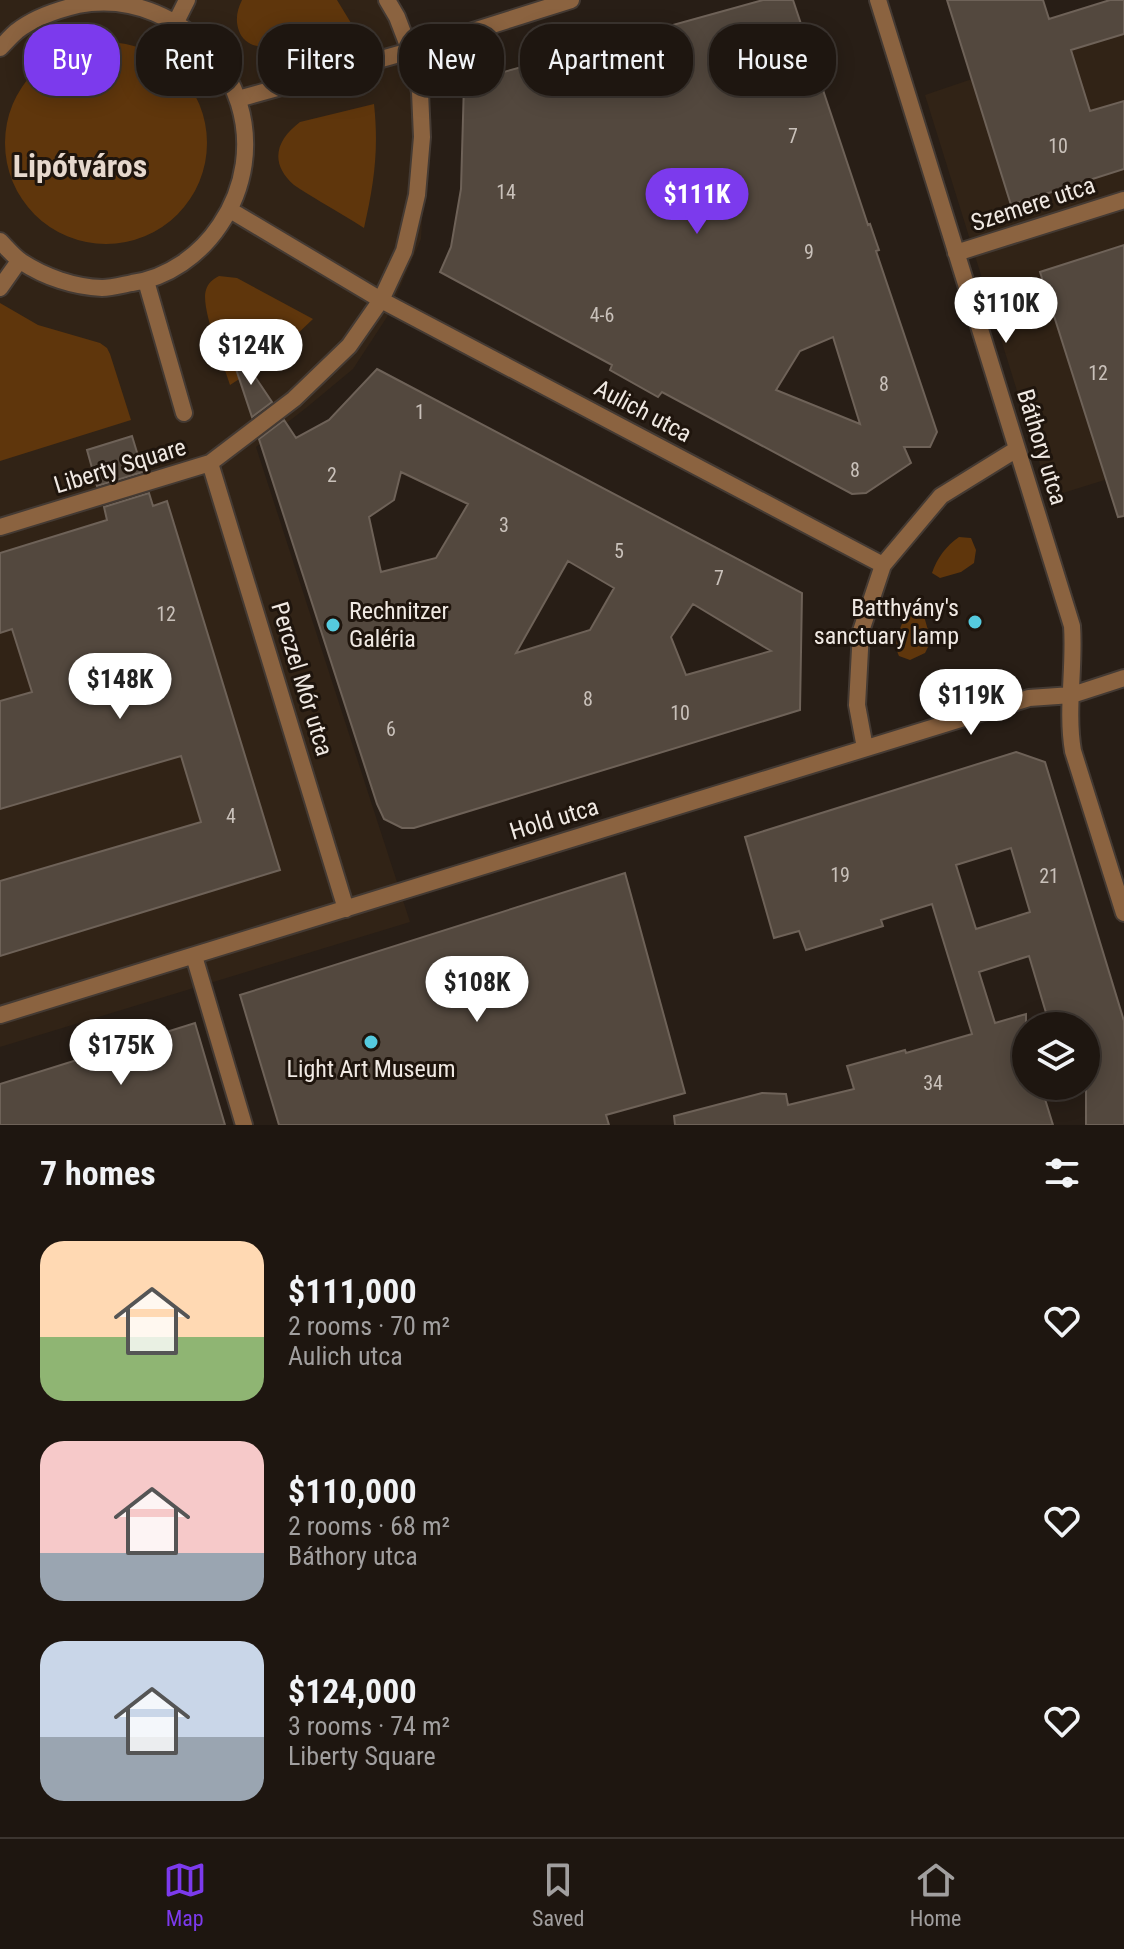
<!DOCTYPE html>
<meta charset="utf-8">
<style>
:root{--surface:#1e1610;--page:#2b231e;--text:#f1f3f6;--muted:#a19f9f;--line:#3c3530;--accent:#7c3aed}
body{margin:0;font-family:"Roboto Condensed",sans-serif;background:var(--page);color:var(--text);height:100vh;display:flex;flex-direction:column;font-size:30px;white-space:nowrap}
*{box-sizing:border-box;margin:0}
p{font-size:26px;color:var(--muted)}
.icon{flex:none;width:44px;height:44px;fill:none;stroke:currentColor;stroke-width:2;stroke-linecap:round;stroke-linejoin:round}
.map{position:relative;height:1125px;overflow:hidden}
.drawer{display:flex;flex-direction:column;background:var(--surface);flex:1}
.drawer>*{flex:none}
.hud{position:absolute;left:24px;top:24px;width:1076px;height:72px;display:flex;gap:16px}
.controls{position:absolute;left:1012px;top:1012px;display:grid;gap:16px}
.controls a{display:grid;place-items:center;width:88px;height:88px;border-radius:50%;background:var(--surface);box-shadow:0 4px 20px #0003,0 0 0 2px var(--line);font-size:40px}
.price{position:absolute;translate:-50% -68px;padding:0 18px;border-radius:28px;background:#fff;color:#222;font-size:26px;line-height:52px;filter:drop-shadow(0 2px 4px #0008)}
.price::after{content:'';position:absolute;left:50%;top:48px;width:24px;height:18px;margin-left:-12px;background:inherit;clip-path:polygon(0 0,100% 0,50% 100%)}
.price.active{background:var(--accent);color:#fff}
ul{padding:0;list-style:none}
li{display:flex;align-items:center;gap:24px;height:200px;padding:0 40px}
li span{display:grid;place-items:center;flex:none;width:224px;height:160px;border-radius:24px;color:#555}
li>.icon{margin-inline-start:auto}
span .icon{width:96px;height:96px;fill:#fffc;stroke-width:1}
li b{font-size:34px}
h2{display:flex;justify-content:space-between;align-items:center;height:96px;padding:0 40px;font-size:34px}
.chip{padding:0 28px;border-radius:32px;background:var(--surface);box-shadow:0 4px 20px #0003,0 0 0 2px var(--line);font-size:28px;line-height:72px}
.chip.active{background:var(--accent);color:#fff}
.dock{display:flex;justify-content:space-around;align-items:center;height:112px;border-top:2px solid var(--line);background:var(--surface);font-size:22px;color:var(--muted)}
.dock a{display:grid;justify-items:center;gap:4px}
.dock .active{color:var(--accent)}
.map>svg:first-child{display:block}
.built{fill:#312316}
.green{fill:#5f360c}
.building{fill:#53483e;stroke:#6e6258;stroke-width:2;fill-rule:evenodd}
.lines{fill:none;stroke-linecap:round;stroke-linejoin:round}
.street-casing{stroke:#443a33;stroke-width:20}
.street{stroke:#8b6340;stroke-width:16}
.poi-dot{fill:#55cade;stroke:#1f150d;stroke-width:3}
.labels{text-anchor:middle;stroke-width:6;stroke-linejoin:round;paint-order:stroke}
.number-label{font-size:20px;fill:#c9c1ba}
.street-label{font-size:24px;fill:#f0e9e3;stroke:#1f150d}
.poi-label{font-size:24px;fill:#f0e9e3;stroke:#1f150d;text-anchor:end}
.district-label{font-size:32px;font-weight:bold;fill:#e6d8cd;stroke:#1f150d}
</style>
<div class="map">
<svg width="1124" height="1125" viewBox="0 0 1124 1125">
<rect width="100%" height="100%" fill="#281e16"/>
<path class="built" d="M 0,0 L 394,0 L 431,68 L 421,239 L 387,317 L 353,369 L 306,408 L 256,447 L 410,922 L 0,1047 Z
M 1124,34 L 1124,474 L 1050,497 L 925,95 L 972,79 Z"/>
<path class="green" d="M 242,0 L 337,0 L 351,23 C 329,30 277,49 258,46 C 249,45 242,39 239,31 C 235,20 237,10 242,0 Z
M5 143a101 101 0 1 1 202 0a101 101 0 1 1-202 0Z
M 374,104 C 379,150 374,184 364,228 C 350,219 335,210 321,202 C 312,196 302,191 294,185 C 269,163 276,140 300,122 Z
M 219,276 L 237,278 L 313,319 L 273,357 L 230,385 C 224,365 200,307 206,290 C 208,283 213,279 219,276 Z
M 0,303 L 38,325 L 100,343 L 107,348 L 110,354 L 131,420 L 0,461 Z
M 959,537 L 971,538 L 976,550 L 974,563 L 961,572 L 940,578 L 932,573 C 937,558 946,546 959,537 Z
M 917,610 L 924,616 L 931,641 L 925,653 L 910,660 L 899,656 C 892,642 901,626 907,613 Z"/>
<path class="building" d="M 763,0 L 793,0 L 868,225 L 870,224 L 879,250 L 876,251 L 937,432 L 930,447 L 904,447 L 911,463 L 866,493 L 852,494 L 662,392 L 658,397 L 610,370 L 612,365 L 440,272 L 451,247 L 461,189 L 464,83 ZM 833,337 L 860,424 L 776,390 L 800,351 Z
M 947,0 L 1043,0 L 1049,19 L 1110,0 L 1124,0 L 1124,34 L 1071,50 L 1090,111 L 1124,101 L 1124,169 L 1011,205 Z
M 1124,245 L 1124,516 L 1118,517 L 1040,272 Z
M 239,353 L 272,402 L 252,417 L 232,357 Z
M 377,369 L 802,593 L 800,710 L 414,828 L 402,828 L 384,819 L 377,804 L 259,439 L 284,420 L 296,438 L 329,420 ZM 401,472 L 468,504 L 436,558 L 381,572 L 369,517 L 394,500 ZM 568,561 L 614,588 L 590,630 L 516,653 ZM 693,604 L 771,651 L 686,675 L 671,637 Z
M 132,436 L 143,472 L 97,486 L 87,450 Z
M 149,493 L 153,506 L 167,501 L 280,870 L 0,956 L 0,881 L 201,822 L 181,756 L 0,809 L 0,701 L 32,692 L 12,629 L 0,633 L 0,553 L 107,520 L 104,507 Z
M 1016,752 L 1045,762 L 1124,1021 L 1124,1125 L 1086,1125 L 1086,1026 L 1050,1026 L 1029,956 L 979,972 L 995,1023 L 1026,1014 L 1026,1086 L 1041,1086 L 1053,1125 L 675,1125 L 674,1116 L 762,1093 L 786,1094 L 788,1105 L 854,1089 L 847,1066 L 905,1050 L 906,1053 L 972,1034 L 932,904 L 881,920 L 883,926 L 806,950 L 799,931 L 774,938 L 745,837 ZM 1011,848 L 1030,912 L 976,929 L 956,865 Z
M 625,873 L 685,1093 L 606,1115 L 609,1125 L 279,1125 L 240,995 Z
M 195,1023 L 225,1125 L 0,1125 L 0,1084 Z"/>
<g class="lines">
<g class="street-casing">
<path id="street" d="M 878,0 L 1072,626 C 1075,667 1066,710 1073,751 L 1124,913
M 176,22 L 187,0
M 0,48 C 6,42 11,36 17,31 C 35,17 57,10 78,5 C 104,0 131,3 155,13 C 240,48 272,148 220,225 C 200,255 168,278 132,283 C 122,285 111,288 102,288 C 74,287 45,277 22,262 C 14,257 7,248 0,241
M 238,99 L 410,51 L 571,0
M 230,210 L 381,300 L 883,565
M 956,253 L 1124,200
M 146,281 L 184,413
M 0,288 L 19,261
M 210,463 L 346,909
M 0,527 L 210,463 L 294,399 L 349,346 L 381,300 L 404,251 L 417,195 L 422,137 L 420,92 L 410,51 L 397,17 L 387,0
M 865,748 L 857,705 L 861,631 L 883,565 L 941,496 L 1017,449
M 194,956 L 244,1125
M 0,1015 L 1029,698 L 1072,695 L 1124,678"/>
</g>
<use href="#street" class="street"/>
</g>
<g class="poi-dot">
<circle cx="975" cy="622" r="8"/>
<circle cx="333" cy="625" r="8"/>
<circle cx="371" cy="1042" r="8"/>
</g>
<g class="labels">
<g class="number-label">
<text x="793" y="143">7</text>
<text x="1058" y="153">10</text>
<text x="506" y="199">14</text>
<text x="809" y="259">9</text>
<text x="602" y="322">4-6</text>
<text x="1098" y="380">12</text>
<text x="884" y="391">8</text>
<text x="420" y="419">1</text>
<text x="855" y="477">8</text>
<text x="332" y="482">2</text>
<text x="504" y="532">3</text>
<text x="619" y="558">5</text>
<text x="719" y="585">7</text>
<text x="166" y="621">12</text>
<text x="588" y="706">8</text>
<text x="680" y="720">10</text>
<text x="391" y="736">6</text>
<text x="231" y="823">4</text>
<text x="840" y="882">19</text>
<text x="1049" y="883">21</text>
<text x="933" y="1090">34</text>
</g>
<g class="street-label">
<text transform="translate(1033 204) rotate(-18)" y="8">Szemere utca</text>
<text transform="translate(643 411) rotate(28)" y="8">Aulich utca</text>
<text transform="translate(1042 447) rotate(73)" y="8">Báthory utca</text>
<text transform="translate(120 466) rotate(-17)" y="8">Liberty Square</text>
<text transform="translate(302 679) rotate(73)" y="8">Perczel Mór utca</text>
<text transform="translate(554 819) rotate(-17)" y="8">Hold utca</text>
</g>
<g class="poi-label">
<text x="959" y="616">Batthyány's<tspan x="959" dy="28">sanctuary lamp</tspan></text>
<text x="349" y="619" text-anchor="start">Rechnitzer<tspan x="349" dy="28">Galéria</tspan></text>
<text x="371" y="1077" text-anchor="middle">Light Art Museum</text>
</g>
<g class="district-label">
<text x="80" y="177">Lipótváros</text>
</g>
</g>
</svg>
<div class="controls">
<a><svg class="icon" aria-label="layers" viewBox="0 0 24 24"><path d="M12 4l9 5-9 5-9-5zM3 14l9 5 9-5"/></svg></a>
</div>
<b class="price active" style="left:697px;top:236px">$111K</b>
<b class="price" style="left:1006px;top:345px">$110K</b>
<b class="price" style="left:251px;top:387px">$124K</b>
<b class="price" style="left:120px;top:721px">$148K</b>
<b class="price" style="left:971px;top:737px">$119K</b>
<b class="price" style="left:477px;top:1024px">$108K</b>
<b class="price" style="left:121px;top:1087px">$175K</b>
<div class="hud">
<a class="chip active">Buy</a>
<a class="chip">Rent</a>
<a class="chip">Filters</a>
<a class="chip">New</a>
<a class="chip">Apartment</a>
<a class="chip">House</a>
</div>
</div>
<section class="drawer">
<h2>7 homes<svg class="icon" aria-label="filters" viewBox="0 0 24 24"><path d="M4 7h16M4 17h16"/><circle cx="9" cy="7" r="2"/><circle cx="15" cy="17" r="2"/></svg></h2>
<ul>
<li><span style="background:linear-gradient(#ffd9b3 60%,#8fb573 0)"><svg class="icon" aria-label="home" viewBox="0 0 24 24"><path d="M3 11l9-7 9 7M6 9v11h12V9"/></svg></span><div><b>$111,000</b><p>2 rooms · 70 m²</p><p>Aulich utca</p></div><svg class="icon" aria-label="heart" viewBox="0 0 24 24"><path d="M12 20l-8-8c-3-5 5-10 8-4 3-6 11-1 8 4z"/></svg></li>
<li><span style="background:linear-gradient(#f6c9c9 70%,#9aa5b1 0)"><svg class="icon" aria-label="home" viewBox="0 0 24 24"><path d="M3 11l9-7 9 7M6 9v11h12V9"/></svg></span><div><b>$110,000</b><p>2 rooms · 68 m²</p><p>Báthory utca</p></div><svg class="icon" aria-label="heart" viewBox="0 0 24 24"><path d="M12 20l-8-8c-3-5 5-10 8-4 3-6 11-1 8 4z"/></svg></li>
<li><span style="background:linear-gradient(#c9d6e8 60%,#9aa5b1 0)"><svg class="icon" aria-label="home" viewBox="0 0 24 24"><path d="M3 11l9-7 9 7M6 9v11h12V9"/></svg></span><div><b>$124,000</b><p>3 rooms · 74 m²</p><p>Liberty Square</p></div><svg class="icon" aria-label="heart" viewBox="0 0 24 24"><path d="M12 20l-8-8c-3-5 5-10 8-4 3-6 11-1 8 4z"/></svg></li>
</ul>
</section>
<nav class="dock">
<a class="active"><svg class="icon" aria-label="map" viewBox="0 0 24 24"><path d="M3 6l6-2 6 2 6-2v14l-6 2-6-2-6 2zM9 4v14M15 6v14"/></svg>Map</a>
<a><svg class="icon" aria-label="saved" viewBox="0 0 24 24"><path d="M7 4h10v16l-5-4-5 4z"/></svg>Saved</a>
<a><svg class="icon" aria-label="home" viewBox="0 0 24 24"><path d="M3 11l9-7 9 7M6 9v11h12V9"/></svg>Home</a>
</nav>
